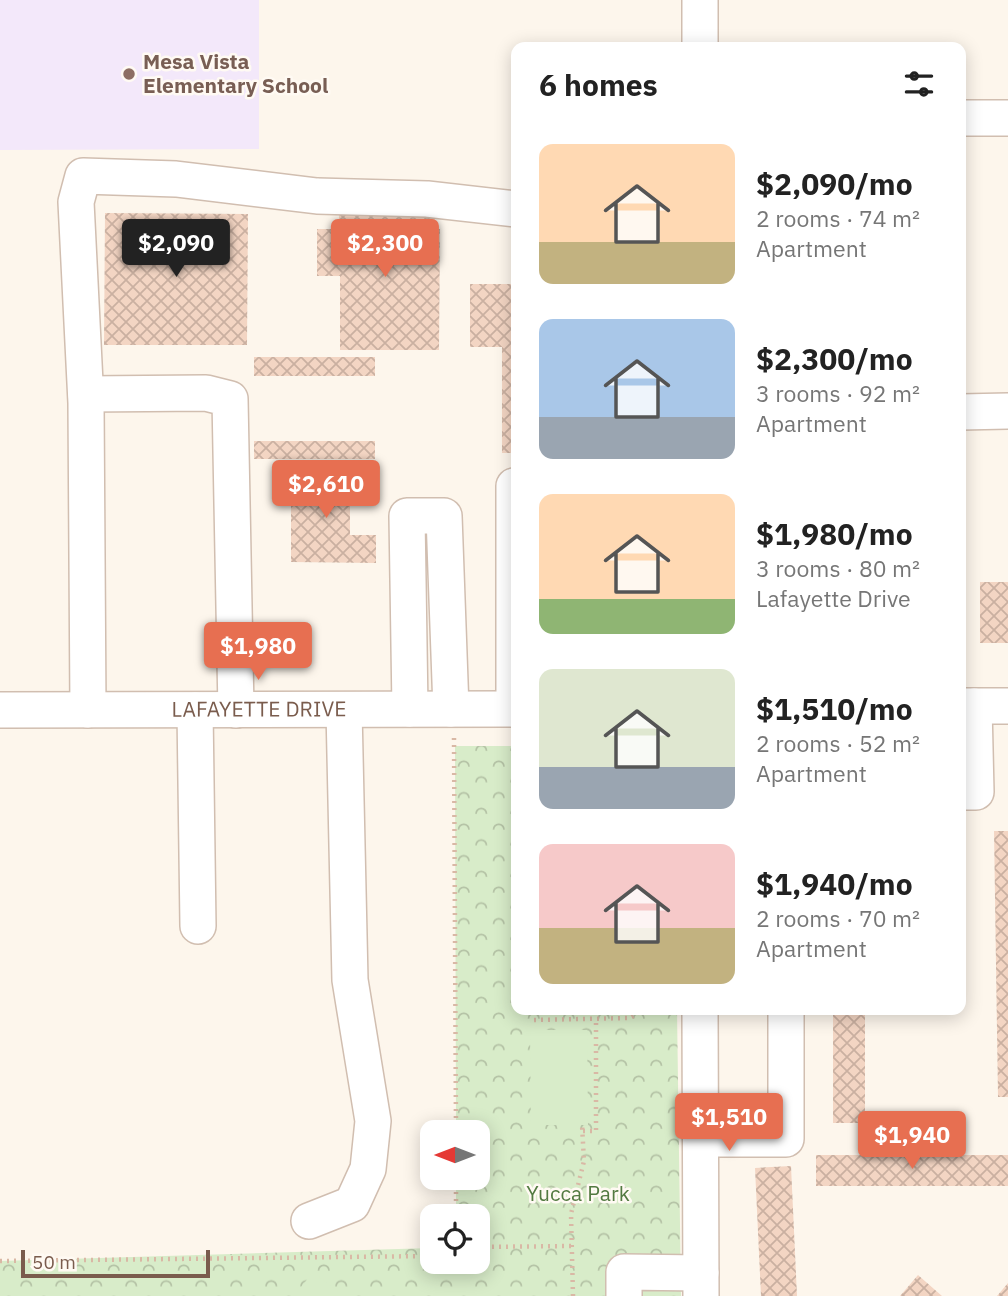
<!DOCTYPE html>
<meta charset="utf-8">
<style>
:root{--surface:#fff;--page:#f6f6f6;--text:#222;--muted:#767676;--accent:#e76f51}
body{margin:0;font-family:"IBM Plex Sans",sans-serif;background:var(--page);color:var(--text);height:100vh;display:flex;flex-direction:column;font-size:26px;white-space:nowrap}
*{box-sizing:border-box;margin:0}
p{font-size:23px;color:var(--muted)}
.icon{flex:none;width:38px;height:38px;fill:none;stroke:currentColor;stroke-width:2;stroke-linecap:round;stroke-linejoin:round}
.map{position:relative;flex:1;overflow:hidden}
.sheet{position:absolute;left:511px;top:42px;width:455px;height:973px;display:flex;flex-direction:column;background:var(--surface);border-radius:14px;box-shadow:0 4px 18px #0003}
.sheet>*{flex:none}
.needle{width:46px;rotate:270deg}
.tools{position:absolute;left:420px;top:1120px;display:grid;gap:14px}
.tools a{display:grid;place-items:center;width:70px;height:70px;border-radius:14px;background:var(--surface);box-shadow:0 4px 18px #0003;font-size:35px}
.scale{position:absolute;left:21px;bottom:18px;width:189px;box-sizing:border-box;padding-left:7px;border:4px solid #7a5c4d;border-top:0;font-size:19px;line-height:24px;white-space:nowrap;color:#7a5c4d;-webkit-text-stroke:5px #fffaf3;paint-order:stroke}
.price{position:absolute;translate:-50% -60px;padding:0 16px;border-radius:7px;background:var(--accent);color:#fff;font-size:23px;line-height:46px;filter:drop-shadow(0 2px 4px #0008)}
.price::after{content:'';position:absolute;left:50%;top:42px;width:21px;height:16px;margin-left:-10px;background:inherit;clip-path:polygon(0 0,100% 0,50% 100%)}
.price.active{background:#222;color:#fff}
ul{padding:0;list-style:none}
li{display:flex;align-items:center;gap:21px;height:175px;padding:0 28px}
li span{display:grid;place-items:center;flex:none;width:196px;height:140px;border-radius:14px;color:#555}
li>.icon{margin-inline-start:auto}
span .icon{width:84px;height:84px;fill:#fffc;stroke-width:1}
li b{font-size:30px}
h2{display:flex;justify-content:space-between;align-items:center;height:84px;padding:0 28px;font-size:30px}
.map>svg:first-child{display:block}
.education{fill:#f3e8fa}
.park{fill:url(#park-crowns)}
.pitch{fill:#d8ecc9}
.building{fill:url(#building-cross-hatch)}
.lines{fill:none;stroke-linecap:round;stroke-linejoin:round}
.minor-casing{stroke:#d1beb0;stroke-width:38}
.path{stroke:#d9b8a5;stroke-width:4.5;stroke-dasharray:2 5;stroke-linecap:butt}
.minor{stroke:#fff;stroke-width:35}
.education-dot{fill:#8d6e63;stroke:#fffaf3;stroke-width:2.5}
.labels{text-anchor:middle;stroke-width:5;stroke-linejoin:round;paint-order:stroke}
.education-label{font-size:21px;font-weight:bold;fill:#785e54;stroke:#fffaf3;text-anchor:start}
.street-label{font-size:21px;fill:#7a5c4d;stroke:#fffaf3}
.park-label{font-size:21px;fill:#537a41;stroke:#fffaf3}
</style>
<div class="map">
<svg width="1008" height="1296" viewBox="0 0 1008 1296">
<defs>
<pattern id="park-crowns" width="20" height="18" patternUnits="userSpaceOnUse" patternTransform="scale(1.75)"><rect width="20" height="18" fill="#d8ecc9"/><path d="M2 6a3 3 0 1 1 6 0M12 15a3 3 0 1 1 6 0" fill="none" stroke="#b4c2a5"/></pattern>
<pattern id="building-cross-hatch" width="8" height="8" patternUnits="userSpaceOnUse" patternTransform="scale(1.75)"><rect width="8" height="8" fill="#f3d5c3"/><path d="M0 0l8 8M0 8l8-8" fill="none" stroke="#cab0a1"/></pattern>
</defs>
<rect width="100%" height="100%" fill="#fdf6ec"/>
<path class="education" d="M 0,0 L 259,0 L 259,149 L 0,150 Z"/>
<path class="park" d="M 455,746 L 516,746 L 516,1010 L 677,1010 L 681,1296 L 0,1296 L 0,1261 L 432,1248 L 432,1262 L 478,1262 L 478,1216 L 456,1216 L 456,1178 L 478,1178 L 478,1132 L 456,1132 Z"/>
<path class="pitch" d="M 530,1030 L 587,1030 L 588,1125 L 531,1125 Z
M 313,1272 L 344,1296 L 345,1296 L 294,1296 Z"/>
<path class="building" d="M 339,211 L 435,211 L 434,229 L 440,229 L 439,350 L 340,350 L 340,276 L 317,276 L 317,229 L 339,229 Z
M 105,213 L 248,214 L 247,345 L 104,345 Z
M 470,284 L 516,284 L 516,453 L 502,453 L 502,347 L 470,347 Z
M 254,357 L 375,357 L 375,376 L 254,376 Z
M 254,441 L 375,441 L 375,459 L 254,459 Z
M 291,471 L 350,471 L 350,535 L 376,535 L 376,563 L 291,562 Z
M 980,582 L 1008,582 L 1008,643 L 980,643 Z
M 994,831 L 1008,831 L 1008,1097 L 998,1097 Z
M 833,1010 L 865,1010 L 865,1123 L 833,1123 Z
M 816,1155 L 1008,1155 L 1008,1186 L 816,1186 Z
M 791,1166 L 797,1296 L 761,1296 L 755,1168 Z
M 918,1275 L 942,1296 L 900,1296 Z
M 1008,1283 L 1008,1296 L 997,1296 Z"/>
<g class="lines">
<g class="minor-casing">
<g id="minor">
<path d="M 700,0 L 700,47"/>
<path d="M 961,118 L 1008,118"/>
<path d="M 86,394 L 206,393 L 230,399 L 236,710"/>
<path d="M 961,412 L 1008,411"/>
<path d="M 961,706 L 1008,706"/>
<path d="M 410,709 L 407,516 L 444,516 L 451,709"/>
<path d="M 514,709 L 514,486 L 516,486"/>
<path id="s1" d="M 0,710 L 516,709"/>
<path d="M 88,710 L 86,403 L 76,202 L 83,176 L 176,179 L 317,196 L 427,199 L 516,209"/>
<path d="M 195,710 L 198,926"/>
<path d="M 961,792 L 976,792 L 974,706"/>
<path d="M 700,1010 L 701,1296"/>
<path d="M 701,1139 L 786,1139 L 786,1010"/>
<path d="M 309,1221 L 352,1204 L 368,1169 L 373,1121 L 350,980 L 344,710"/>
<path d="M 624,1296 L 624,1272 L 701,1273"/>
</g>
</g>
<path class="path" d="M 454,738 L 456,1132
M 534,1020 L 630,1018 L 643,1010
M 583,1131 L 596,1131 L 596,1020
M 456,1178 L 456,1216
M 478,1247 L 571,1246
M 0,1261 L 432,1256
M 573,1296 L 571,1214 L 584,1161 L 582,1125"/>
<use href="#minor" class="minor"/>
</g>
<circle class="education-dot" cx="129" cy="74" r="7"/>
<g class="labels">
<g class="education-label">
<text x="143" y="69">Mesa Vista<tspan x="143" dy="24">Elementary School</tspan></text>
</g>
<g class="street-label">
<text dy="7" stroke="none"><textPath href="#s1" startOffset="259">LAFAYETTE DRIVE</textPath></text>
</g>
<g class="park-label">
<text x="578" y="1201">Yucca Park</text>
</g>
</g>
</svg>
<div class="tools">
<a><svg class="needle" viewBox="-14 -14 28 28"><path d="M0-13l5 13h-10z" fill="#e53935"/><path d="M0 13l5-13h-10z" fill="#767676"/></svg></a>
<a><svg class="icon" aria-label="locate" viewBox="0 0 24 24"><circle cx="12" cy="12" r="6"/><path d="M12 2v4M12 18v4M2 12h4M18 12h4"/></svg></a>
</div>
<div class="scale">50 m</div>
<b class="price active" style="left:176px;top:279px">$2,090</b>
<b class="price" style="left:385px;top:279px">$2,300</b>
<b class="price" style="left:326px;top:520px">$2,610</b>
<b class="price" style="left:258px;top:682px">$1,980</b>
<b class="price" style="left:729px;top:1153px">$1,510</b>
<b class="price" style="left:912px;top:1171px">$1,940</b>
<section class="sheet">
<h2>6 homes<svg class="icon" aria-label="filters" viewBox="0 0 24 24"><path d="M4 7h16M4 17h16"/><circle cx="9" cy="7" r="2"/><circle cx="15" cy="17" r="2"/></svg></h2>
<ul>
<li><span style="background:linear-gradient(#ffd9b3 70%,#c2b280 0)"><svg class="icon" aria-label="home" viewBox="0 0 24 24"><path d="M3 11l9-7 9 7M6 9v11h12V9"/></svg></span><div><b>$2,090/mo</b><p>2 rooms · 74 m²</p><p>Apartment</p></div></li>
<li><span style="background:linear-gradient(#a9c7e8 70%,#9aa5b1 0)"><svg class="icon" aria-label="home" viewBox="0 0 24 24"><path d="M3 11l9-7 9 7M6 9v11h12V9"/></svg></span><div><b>$2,300/mo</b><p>3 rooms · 92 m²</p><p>Apartment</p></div></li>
<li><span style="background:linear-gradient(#ffd9b3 75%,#8fb573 0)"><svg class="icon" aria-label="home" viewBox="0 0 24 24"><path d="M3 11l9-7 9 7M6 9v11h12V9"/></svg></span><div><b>$1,980/mo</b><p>3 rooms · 80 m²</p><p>Lafayette Drive</p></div></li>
<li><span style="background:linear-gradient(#dfe7d0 70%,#9aa5b1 0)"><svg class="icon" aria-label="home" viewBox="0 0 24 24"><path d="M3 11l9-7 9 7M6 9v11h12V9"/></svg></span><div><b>$1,510/mo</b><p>2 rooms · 52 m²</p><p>Apartment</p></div></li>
<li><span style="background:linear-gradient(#f6c9c9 60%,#c2b280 0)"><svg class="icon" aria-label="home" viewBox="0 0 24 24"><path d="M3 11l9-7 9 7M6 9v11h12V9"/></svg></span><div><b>$1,940/mo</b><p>2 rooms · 70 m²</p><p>Apartment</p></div></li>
</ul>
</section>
</div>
